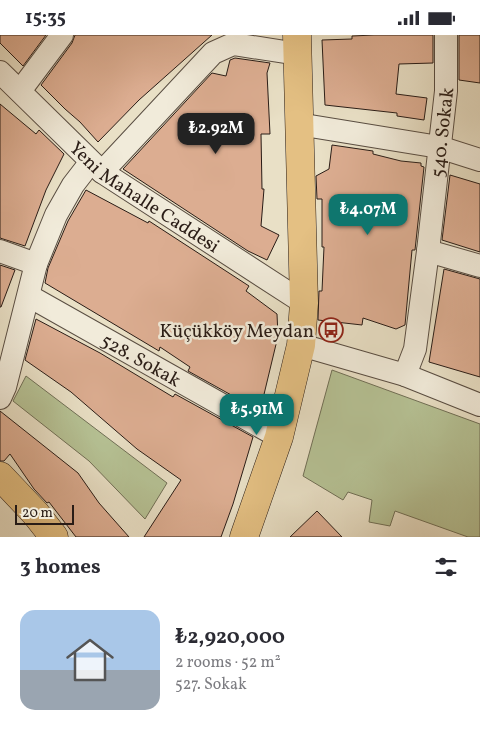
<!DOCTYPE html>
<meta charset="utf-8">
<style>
:root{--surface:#fff;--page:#f2f2f3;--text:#2b2b33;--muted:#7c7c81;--accent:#0f766e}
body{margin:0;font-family:Vollkorn,serif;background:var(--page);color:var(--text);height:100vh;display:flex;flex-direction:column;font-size:19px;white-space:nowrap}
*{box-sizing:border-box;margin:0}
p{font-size:16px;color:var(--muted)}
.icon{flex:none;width:28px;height:28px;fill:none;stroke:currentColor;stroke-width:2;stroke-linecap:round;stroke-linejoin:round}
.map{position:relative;height:502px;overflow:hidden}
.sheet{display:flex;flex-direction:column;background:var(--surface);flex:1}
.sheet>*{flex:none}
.scale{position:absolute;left:15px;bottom:12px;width:59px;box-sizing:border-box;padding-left:5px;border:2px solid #291c16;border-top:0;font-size:14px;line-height:18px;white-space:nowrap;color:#291c16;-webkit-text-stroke:4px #f1ebda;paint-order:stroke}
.price{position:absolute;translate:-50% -42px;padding:0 11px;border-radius:10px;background:var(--accent);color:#fff;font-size:16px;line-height:32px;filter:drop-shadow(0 1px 2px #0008)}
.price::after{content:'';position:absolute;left:50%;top:30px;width:15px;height:11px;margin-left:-8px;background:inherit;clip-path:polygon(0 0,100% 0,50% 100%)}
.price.current{background:#222;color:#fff}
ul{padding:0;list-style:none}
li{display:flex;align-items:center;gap:15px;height:125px;padding:0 20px}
li span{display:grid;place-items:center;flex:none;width:140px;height:100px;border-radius:15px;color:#555}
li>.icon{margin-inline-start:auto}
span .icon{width:60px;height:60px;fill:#fffc;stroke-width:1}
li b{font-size:21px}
h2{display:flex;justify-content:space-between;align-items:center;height:60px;padding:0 20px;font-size:21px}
.status{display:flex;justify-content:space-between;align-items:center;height:35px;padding:0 25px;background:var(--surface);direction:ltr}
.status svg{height:14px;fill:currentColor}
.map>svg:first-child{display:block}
.green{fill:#b6c295;stroke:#706f56}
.building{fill:#dcad91;stroke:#291c16}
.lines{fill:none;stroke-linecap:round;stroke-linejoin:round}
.minor-casing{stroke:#594d42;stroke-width:24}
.major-casing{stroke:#291c16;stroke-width:29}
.minor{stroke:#f1ebda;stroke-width:22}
.major{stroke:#e4c083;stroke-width:28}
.labels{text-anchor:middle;stroke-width:5;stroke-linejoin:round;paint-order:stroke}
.street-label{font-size:19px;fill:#291c16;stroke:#f1ebda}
.poi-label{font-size:19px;fill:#291c16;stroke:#f1ebda;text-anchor:end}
</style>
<div class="status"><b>15:35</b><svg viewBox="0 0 49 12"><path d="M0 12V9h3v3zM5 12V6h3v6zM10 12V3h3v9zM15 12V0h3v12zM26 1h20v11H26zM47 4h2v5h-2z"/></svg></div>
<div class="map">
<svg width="480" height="502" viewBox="0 0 480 502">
<rect width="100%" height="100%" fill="#e9e0c6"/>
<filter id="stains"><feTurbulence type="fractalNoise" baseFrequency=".004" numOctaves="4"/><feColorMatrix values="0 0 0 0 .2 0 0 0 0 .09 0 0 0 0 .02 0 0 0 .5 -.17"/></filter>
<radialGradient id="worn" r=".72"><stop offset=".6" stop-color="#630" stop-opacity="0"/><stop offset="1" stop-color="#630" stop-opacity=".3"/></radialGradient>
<path class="green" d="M 332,335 L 480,389 L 480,502 L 468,502 L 395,476 L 390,491 L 369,487 L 372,465 L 348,457 L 343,465 L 303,441 Z
M 26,341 L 167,448 L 145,484 L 89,426 L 13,366 Z"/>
<path class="building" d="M 0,0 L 46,0 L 23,31 L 0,8 Z
M 75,0 L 212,0 L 139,65 L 98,107 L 80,87 L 65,74 L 41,50 L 72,8 Z
M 374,0 L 433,0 L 433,28 L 399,29 L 396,59 L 427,63 L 424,85 L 397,81 L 397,78 L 325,70 L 322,5 L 352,4 L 352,1 Z
M 459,0 L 480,0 L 480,48 L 459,45 Z
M 235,23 L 270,28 L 267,38 L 270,99 L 261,99 L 262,154 L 264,154 L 261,191 L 279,200 L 267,225 L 248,216 L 123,134 L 212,38 L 226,41 L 230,25 Z
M 0,69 L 36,99 L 39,95 L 64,119 L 46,155 L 25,211 L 0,203 Z
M 332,110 L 373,116 L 373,119 L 401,126 L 421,128 L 421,131 L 424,132 L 415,215 L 412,215 L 405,290 L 396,294 L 363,283 L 362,290 L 318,285 L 319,256 L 322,256 L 324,212 L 322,212 L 322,164 L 317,164 L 316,141 L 329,134 Z
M 450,140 L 480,149 L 480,217 L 442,205 Z
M 86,155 L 148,188 L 149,186 L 249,251 L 246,256 L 277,279 L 278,301 L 260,376 L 188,336 L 190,332 L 160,312 L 159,316 L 45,248 L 48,233 L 68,186 Z
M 0,230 L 15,235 L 1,272 L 0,272 Z
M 444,234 L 480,244 L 480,342 L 429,327 Z
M 36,284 L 100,318 L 173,362 L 175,359 L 253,402 L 233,469 L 221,502 L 144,502 L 181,445 L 137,414 L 71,357 L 25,325 Z
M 0,376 L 78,438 L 99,468 L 129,502 L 76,502 L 49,467 L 47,468 L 34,454 L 10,419 L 4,426 L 0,426 Z
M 317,476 L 342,502 L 290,502 Z"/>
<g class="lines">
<g class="minor-casing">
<g id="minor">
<path id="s1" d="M 0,37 L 102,137 L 304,268"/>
<path d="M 20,56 L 62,0"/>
<path d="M 298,89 L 439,112 L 480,125"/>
<path d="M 102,137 L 213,18 L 233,9 L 298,19"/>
<path d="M 0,216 L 36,229"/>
<path d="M 428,216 L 480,231"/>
<path id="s2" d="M 29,261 L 279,402"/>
<path d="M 301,310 L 405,340 L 480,370"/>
<path id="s3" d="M 405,340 L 415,314 L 428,216 L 446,56 L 446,0"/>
<path d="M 0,363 L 5,352 L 36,229 L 56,180 L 73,150 L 90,128"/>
</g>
</g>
<g class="major-casing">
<path id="major" d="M 0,441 L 36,479 L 54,502
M 244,502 L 279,402 L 301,310 L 304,268 L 297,0"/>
</g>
<use href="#minor" class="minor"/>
<use href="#major" class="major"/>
</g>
<defs>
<g id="bus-ring" transform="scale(1.25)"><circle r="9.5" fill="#f1ebda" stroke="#8f2418" stroke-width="1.5"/><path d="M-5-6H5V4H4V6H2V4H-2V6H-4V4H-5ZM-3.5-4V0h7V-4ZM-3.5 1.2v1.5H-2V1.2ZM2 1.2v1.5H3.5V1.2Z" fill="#8f2418"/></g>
</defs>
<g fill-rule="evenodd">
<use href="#bus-ring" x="331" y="295"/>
</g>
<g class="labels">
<g class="street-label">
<text dy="7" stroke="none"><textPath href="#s3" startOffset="246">540. Sokak</textPath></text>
<text dy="7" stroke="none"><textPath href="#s1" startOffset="192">Yeni Mahalle Caddesi</textPath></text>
<text dy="7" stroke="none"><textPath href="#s2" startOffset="129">528. Sokak</textPath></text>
</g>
<g class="poi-label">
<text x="314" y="302">Küçükköy Meydan</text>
</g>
</g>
<rect width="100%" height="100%" filter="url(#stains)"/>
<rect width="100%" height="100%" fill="url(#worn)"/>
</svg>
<div class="scale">20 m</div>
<b class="price current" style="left:216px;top:120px">₺2.92M</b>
<b class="price" style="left:368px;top:201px">₺4.07M</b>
<b class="price" style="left:257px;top:401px">₺5.91M</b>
</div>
<section class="sheet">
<h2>3 homes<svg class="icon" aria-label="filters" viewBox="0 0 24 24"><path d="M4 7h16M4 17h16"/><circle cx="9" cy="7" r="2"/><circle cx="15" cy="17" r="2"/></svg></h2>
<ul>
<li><span style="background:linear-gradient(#a9c7e8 60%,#9aa5b1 0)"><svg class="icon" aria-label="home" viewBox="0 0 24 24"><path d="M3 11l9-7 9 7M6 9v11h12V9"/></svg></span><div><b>₺2,920,000</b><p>2 rooms · 52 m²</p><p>527. Sokak</p></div></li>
</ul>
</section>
